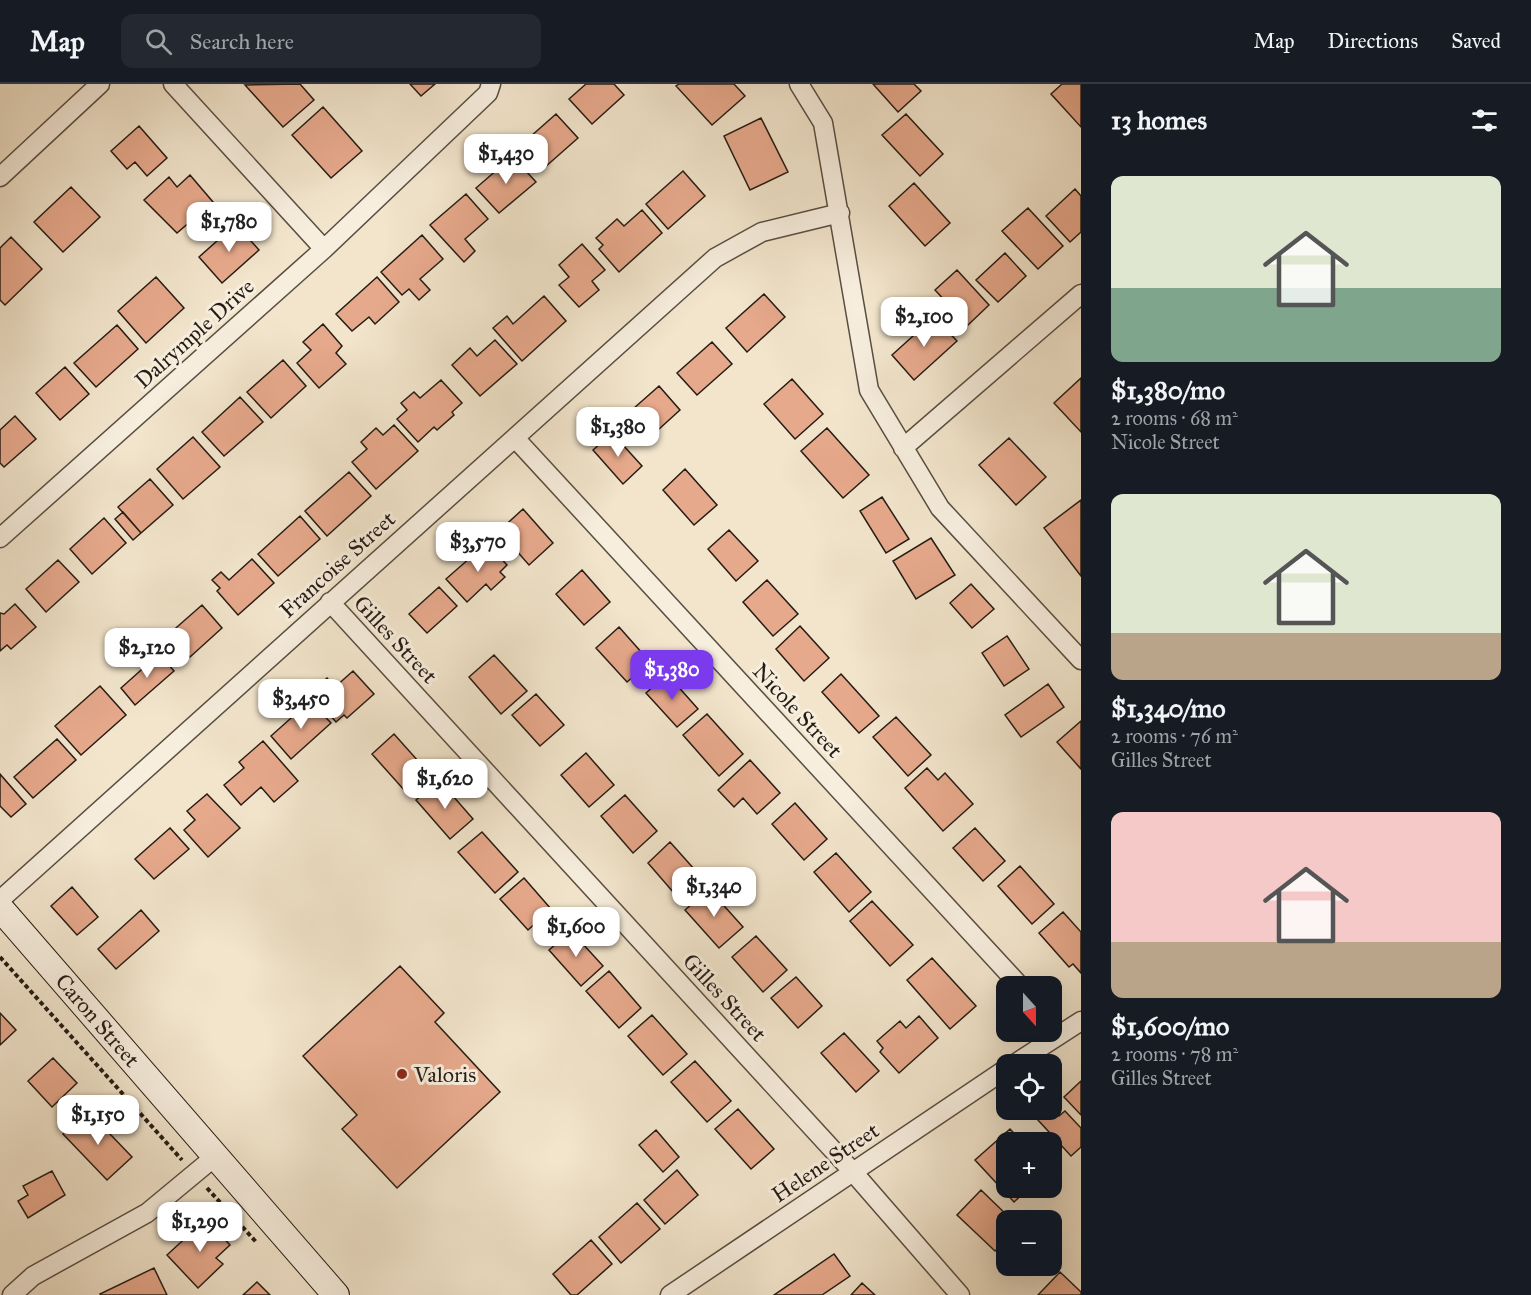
<!DOCTYPE html>
<meta charset="utf-8">
<style>
:root{--surface:#171b24;--page:#242831;--text:#f1f3f6;--muted:#9ea1a6;--line:#363941;--accent:#7c3aed}
body{margin:0;font-family:"IM FELL Great Primer",serif;background:var(--page);color:var(--text);height:100vh;display:flex;flex-direction:column;font-size:22px;white-space:nowrap}
*{box-sizing:border-box;margin:0}
p{font-size:20px;color:var(--muted)}
.icon{flex:none;width:33px;height:33px;fill:none;stroke:currentColor;stroke-width:2;stroke-linecap:round;stroke-linejoin:round}
.map{position:relative;flex:1;overflow:hidden}
.sheet{display:flex;flex-direction:column;background:var(--surface);width:450px}
.sheet>*{flex:none}
.needle{width:39px;rotate:159deg}
.tools{position:absolute;left:996px;top:892px;display:grid;gap:12px}
.tools a{display:grid;place-items:center;width:66px;height:66px;border-radius:12px;background:var(--surface);box-shadow:0 6px 24px #0002;font-size:30px}
.price{position:absolute;translate:-50% -51px;padding:0 14px;border-radius:12px;background:#fff;color:#222;font-size:20px;line-height:39px;filter:drop-shadow(0 2px 3px #0008)}
.price::after{content:'';position:absolute;left:50%;top:36px;width:18px;height:14px;margin-left:-9px;background:inherit;clip-path:polygon(0 0,100% 0,50% 100%)}
.price.current{background:var(--accent);color:#fff}
ul{padding:0;list-style:none}
li{display:grid;align-content:center;gap:12px;height:318px;padding:0 30px}
li span{display:grid;place-items:center;height:186px;border-radius:12px;color:#555}
li>.icon{margin-inline-start:auto}
span .icon{width:108px;height:108px;fill:#fffc;stroke-width:1}
li b{font-size:26px}
h2{display:flex;justify-content:space-between;align-items:center;height:72px;padding:0 30px;font-size:26px}
header{display:flex;align-items:center;gap:36px;box-sizing:border-box;height:84px;padding:0 30px;background:var(--surface);border-bottom:2px solid var(--line)}
header strong{font-size:28px}
nav{display:flex;gap:33px;margin-inline-start:auto;font-size:21px}
.search{width:420px;height:54px;background:var(--page);display:flex;align-items:center;gap:15px;box-sizing:border-box;padding:0 21px;border-radius:12px;color:var(--muted);font-size:22px}
main{display:flex;flex:1;min-height:0}
.map>svg:first-child{display:block}
.building{fill:#e7a98c;stroke:#251c14;stroke-width:1.5}
.lines{fill:none;stroke-linecap:round;stroke-linejoin:round}
.street-casing{stroke:#584e42;stroke-width:21}
.secondary-casing{stroke:#251c14;stroke-width:28}
.path{stroke:#251c14;stroke-width:4;stroke-dasharray:4.5 3;stroke-linecap:butt}
.street{stroke:#f7eede;stroke-width:18}
.secondary{stroke:#f7eede;stroke-width:26}
.poi-dot{fill:#8f2418;stroke:#f7eede;stroke-width:2}
.labels{text-anchor:middle;stroke-width:6;stroke-linejoin:round;paint-order:stroke}
.street-label{font-size:22px;fill:#251c14;stroke:#f7eede}
.poi-label{font-size:22px;fill:#251c14;stroke:#f7eede;text-anchor:start}
</style>
<header>
<strong>Map</strong>
<div class="search"><svg class="icon" aria-label="search" viewBox="0 0 24 24"><circle cx="10" cy="10" r="6"/><path d="M15 15l6 6"/></svg>Search here</div>
<nav><a>Map</a><a>Directions</a><a>Saved</a></nav>
</header>
<main>
<div class="map">
<svg width="1081" height="1211" viewBox="0 0 1081 1211">
<rect width="100%" height="100%" fill="#f2e5cc"/>
<filter id="stains"><feTurbulence type="fractalNoise" baseFrequency=".00333" numOctaves="4"/><feColorMatrix values="0 0 0 0 .2 0 0 0 0 .09 0 0 0 0 .02 0 0 0 .5 -.17"/></filter>
<radialGradient id="worn" r=".72"><stop offset=".6" stop-color="#630" stop-opacity="0"/><stop offset="1" stop-color="#630" stop-opacity=".3"/></radialGradient>
<path class="building" d="M 300,0 L 314,16 L 283,43 L 245,1 Z
M 410,0 L 435,0 L 421,12 Z
M 586,0 L 614,0 L 624,11 L 592,40 L 569,15 Z
M 679,0 L 734,0 L 745,12 L 712,41 L 676,2 Z
M 873,0 L 914,0 L 921,7 L 898,28 Z
M 1062,0 L 1081,0 L 1081,43 L 1051,10 Z
M 323,23 L 362,67 L 331,94 L 292,51 Z
M 556,30 L 578,54 L 544,84 L 522,60 Z
M 906,30 L 943,70 L 920,92 L 882,51 Z
M 761,34 L 788,88 L 750,106 L 724,52 Z
M 139,42 L 167,74 L 147,92 L 135,78 L 127,85 L 111,67 Z
M 515,75 L 536,98 L 499,129 L 476,104 L 506,78 L 508,81 Z
M 683,87 L 705,112 L 668,145 L 646,120 Z
M 190,91 L 213,118 L 177,149 L 144,116 L 169,93 L 177,103 Z
M 914,99 L 950,139 L 925,162 L 889,122 Z
M 71,103 L 100,133 L 63,168 L 34,138 Z
M 1075,105 L 1081,112 L 1081,148 L 1070,158 L 1046,132 Z
M 466,110 L 488,135 L 465,155 L 475,167 L 464,178 L 430,141 Z
M 1028,124 L 1063,162 L 1038,185 L 1002,147 Z
M 642,126 L 662,149 L 619,188 L 599,165 L 603,161 L 596,154 L 617,135 L 624,142 Z
M 236,140 L 259,166 L 222,199 L 199,173 Z
M 422,151 L 443,175 L 420,195 L 430,206 L 419,216 L 409,205 L 402,211 L 381,188 Z
M 11,153 L 42,185 L 5,221 L 0,216 L 0,164 Z
M 582,160 L 605,186 L 592,197 L 599,206 L 579,223 L 559,201 L 569,193 L 559,181 Z
M 1005,169 L 1026,192 L 998,218 L 976,196 Z
M 957,186 L 989,221 L 968,241 L 935,206 Z
M 156,193 L 184,224 L 146,259 L 118,227 Z
M 377,193 L 399,218 L 375,240 L 369,233 L 352,247 L 336,230 Z
M 764,210 L 785,233 L 747,268 L 726,244 Z
M 544,212 L 566,237 L 522,277 L 493,244 L 507,232 L 513,240 Z
M 934,233 L 957,257 L 914,296 L 892,271 Z
M 323,240 L 342,262 L 336,269 L 346,280 L 319,304 L 297,279 L 311,266 L 303,258 Z
M 117,241 L 138,265 L 96,303 L 74,279 Z
M 495,256 L 517,280 L 480,312 L 452,281 L 470,264 L 477,272 Z
M 712,258 L 732,280 L 697,311 L 677,289 Z
M 283,276 L 306,302 L 271,334 L 247,308 Z
M 65,283 L 89,310 L 60,336 L 36,309 Z
M 1081,294 L 1081,348 L 1054,319 Z
M 792,295 L 823,330 L 795,355 L 764,320 Z
M 441,296 L 462,319 L 452,328 L 454,331 L 437,346 L 434,343 L 418,358 L 397,335 L 407,326 L 401,319 L 414,308 L 420,314 Z
M 659,302 L 680,326 L 647,356 L 625,332 Z
M 240,313 L 263,338 L 224,372 L 202,348 Z
M 15,332 L 36,355 L 4,383 L 0,379 L 0,346 Z
M 394,341 L 418,367 L 376,405 L 352,378 L 367,365 L 361,358 L 376,344 L 383,351 Z
M 827,344 L 869,391 L 843,414 L 801,367 Z
M 612,349 L 642,382 L 623,400 L 593,366 Z
M 193,353 L 220,383 L 183,415 L 157,385 Z
M 1009,354 L 1046,393 L 1016,421 L 979,381 Z
M 685,385 L 717,421 L 694,441 L 663,406 Z
M 349,388 L 371,412 L 327,452 L 305,427 Z
M 150,395 L 173,421 L 141,449 L 118,423 Z
M 882,413 L 909,455 L 886,469 L 860,427 Z
M 1081,416 L 1081,492 L 1044,444 Z
M 523,425 L 553,459 L 529,481 L 499,447 Z
M 123,428 L 141,449 L 133,456 L 115,435 Z
M 300,432 L 320,455 L 278,492 L 258,470 Z
M 104,434 L 126,459 L 92,490 L 70,465 Z
M 729,446 L 758,477 L 736,497 L 708,465 Z
M 931,454 L 955,491 L 916,515 L 893,477 Z
M 487,459 L 507,481 L 500,488 L 505,493 L 491,506 L 486,500 L 467,518 L 446,495 Z
M 252,475 L 274,499 L 238,531 L 217,507 L 220,504 L 212,496 L 221,488 L 229,496 Z
M 58,476 L 79,498 L 46,528 L 26,505 Z
M 582,486 L 610,518 L 584,541 L 556,510 Z
M 767,496 L 798,530 L 773,552 L 743,518 Z
M 971,500 L 994,525 L 972,544 L 950,519 Z
M 439,503 L 457,522 L 427,549 L 409,530 Z
M 15,520 L 36,543 L 11,565 L 7,561 L 0,567 L 0,529 L 4,530 Z
M 202,521 L 222,544 L 190,573 L 169,550 Z
M 800,542 L 829,574 L 804,597 L 776,565 Z
M 619,543 L 650,578 L 627,598 L 596,564 Z
M 1007,552 L 1029,585 L 1004,602 L 982,569 Z
M 159,570 L 174,587 L 135,621 L 121,604 Z
M 494,571 L 527,607 L 501,630 L 469,593 Z
M 353,587 L 374,610 L 347,634 L 344,631 L 336,638 L 310,609 L 327,594 L 335,603 Z
M 667,590 L 698,625 L 677,643 L 646,609 Z
M 841,590 L 879,632 L 859,649 L 822,608 Z
M 1048,600 L 1064,623 L 1021,653 L 1005,631 Z
M 100,602 L 126,631 L 81,671 L 55,642 Z
M 536,610 L 564,641 L 540,662 L 512,631 Z
M 310,617 L 331,639 L 291,675 L 271,652 Z
M 707,630 L 743,670 L 719,692 L 683,651 Z
M 896,633 L 931,671 L 908,692 L 873,653 Z
M 1081,637 L 1081,685 L 1057,658 Z
M 394,650 L 427,687 L 405,707 L 372,670 Z
M 57,655 L 76,676 L 33,714 L 14,693 Z
M 263,657 L 298,697 L 274,718 L 261,703 L 241,721 L 224,701 L 244,684 L 239,678 Z
M 586,669 L 614,701 L 589,723 L 561,691 Z
M 750,676 L 780,709 L 757,730 L 743,714 L 734,723 L 718,706 Z
M 927,684 L 938,696 L 945,689 L 973,720 L 943,747 L 905,704 Z
M 0,690 L 26,720 L 11,733 L 0,722 Z
M 439,696 L 473,735 L 450,755 L 416,716 Z
M 207,710 L 240,744 L 208,773 L 184,746 L 195,736 L 187,727 Z
M 625,711 L 657,747 L 633,769 L 601,732 Z
M 795,719 L 827,755 L 804,776 L 772,740 Z
M 170,744 L 189,765 L 154,795 L 135,775 Z
M 975,744 L 1005,777 L 983,797 L 953,764 Z
M 482,748 L 518,788 L 495,809 L 458,768 Z
M 670,758 L 703,795 L 680,816 L 648,779 Z
M 836,769 L 871,808 L 849,828 L 814,788 Z
M 1020,782 L 1054,820 L 1032,840 L 998,802 Z
M 524,794 L 551,825 L 528,846 L 500,815 Z
M 72,803 L 98,833 L 77,851 L 51,822 Z
M 709,805 L 743,843 L 719,864 L 685,826 Z
M 872,817 L 913,861 L 890,882 L 850,837 Z
M 141,826 L 159,847 L 116,885 L 98,865 Z
M 1063,828 L 1081,848 L 1081,889 L 1073,880 L 1069,883 L 1039,849 Z
M 571,847 L 603,882 L 581,902 L 549,866 Z
M 756,852 L 787,886 L 763,908 L 732,873 Z
M 932,874 L 976,922 L 950,945 L 907,896 Z
M 400,882 L 444,929 L 435,938 L 500,1008 L 397,1104 L 342,1045 L 357,1031 L 303,972 Z
M 609,887 L 641,924 L 619,944 L 586,907 Z
M 796,893 L 822,922 L 798,944 L 771,914 Z
M 0,929 L 16,946 L 0,961 Z
M 652,931 L 687,970 L 663,991 L 628,952 Z
M 919,932 L 938,954 L 899,989 L 880,968 L 883,964 L 877,957 L 900,937 L 906,944 Z
M 844,949 L 879,987 L 856,1008 L 821,969 Z
M 53,974 L 77,999 L 52,1023 L 28,997 Z
M 695,977 L 731,1017 L 707,1038 L 671,998 Z
M 1081,997 L 1081,1031 L 1064,1013 Z
M 1052,1024 L 1059,1032 L 1065,1027 L 1081,1044 L 1081,1063 L 1071,1072 L 1038,1036 Z
M 738,1025 L 774,1065 L 751,1085 L 715,1045 Z
M 88,1027 L 132,1073 L 107,1096 L 63,1050 Z
M 1010,1045 L 1023,1059 L 1006,1059 L 1006,1104 L 1029,1104 L 1014,1118 L 975,1076 Z
M 656,1046 L 679,1073 L 663,1088 L 639,1061 Z
M 677,1086 L 698,1111 L 665,1140 L 644,1116 Z
M 52,1087 L 65,1111 L 28,1134 L 18,1117 L 28,1111 L 23,1102 Z
M 981,1106 L 1013,1137 L 1006,1137 L 1006,1168 L 1000,1162 L 995,1167 L 957,1131 Z
M 637,1119 L 660,1145 L 621,1179 L 599,1153 Z
M 206,1135 L 230,1161 L 216,1174 L 223,1180 L 198,1204 L 167,1171 Z
M 591,1156 L 612,1180 L 577,1211 L 571,1211 L 553,1190 Z
M 834,1170 L 850,1192 L 822,1211 L 774,1211 Z
M 154,1184 L 167,1211 L 101,1211 L 100,1210 Z
M 1060,1188 L 1081,1208 L 1081,1211 L 1038,1211 Z
M 257,1198 L 270,1211 L 243,1211 Z
M 862,1199 L 875,1211 L 851,1211 Z"/>
<g class="lines">
<g class="street-casing">
<path id="street" d="M 173,0 L 324,165
M 799,0 L 823,39 L 869,306 L 940,424 L 1081,576
M 0,93 L 100,0
M 515,354 L 1021,903
M 903,364 L 1081,210
M 0,454 L 324,165 L 488,9 L 491,0
M 330,518 L 853,1088 L 960,1211
M 0,816 L 715,174 L 762,148 L 840,129
M 1013,981 L 1081,937
M 12,1211 L 33,1192 L 147,1129 L 217,1071
M 670,1211 L 1006,985"/>
</g>
<g class="secondary-casing">
<path id="secondary" d="M 0,824 L 336,1211"/>
</g>
<path class="path" d="M 0,873 L 182,1076
M 207,1104 L 257,1159"/>
<use href="#street" class="street"/>
<use href="#secondary" class="secondary"/>
</g>
<circle class="poi-dot" cx="402" cy="990" r="6"/>
<g class="labels">
<g class="street-label">
<text transform="translate(194 249) rotate(-42)" y="8">Dalrymple Drive</text>
<text transform="translate(337 480) rotate(-42)" y="8">Francoise Street</text>
<text transform="translate(396 555) rotate(47)" y="8">Gilles Street</text>
<text transform="translate(798 626) rotate(47)" y="8">Nicole Street</text>
<text transform="translate(725 913) rotate(47)" y="8">Gilles Street</text>
<text transform="translate(98 936) rotate(49)" y="8">Caron Street</text>
<text transform="translate(825 1078) rotate(-34)" y="8">Helene Street</text>
</g>
<g class="poi-label">
<text x="414" y="998">Valoris</text>
</g>
</g>
<rect width="100%" height="100%" filter="url(#stains)"/>
<rect width="100%" height="100%" fill="url(#worn)"/>
</svg>
<div class="tools">
<a><svg class="needle" viewBox="-14 -14 28 28"><path d="M0-13l5 13h-10z" fill="#e53935"/><path d="M0 13l5-13h-10z" fill="#9ea1a6"/></svg></a>
<a><svg class="icon" aria-label="locate" viewBox="0 0 24 24"><circle cx="12" cy="12" r="6"/><path d="M12 2v4M12 18v4M2 12h4M18 12h4"/></svg></a>
<a>+</a>
<a>−</a>
</div>
<b class="price" style="left:506px;top:101px">$1,430</b>
<b class="price" style="left:229px;top:169px">$1,780</b>
<b class="price" style="left:924px;top:264px">$2,100</b>
<b class="price" style="left:618px;top:374px">$1,380</b>
<b class="price" style="left:478px;top:489px">$3,570</b>
<b class="price" style="left:147px;top:595px">$2,120</b>
<b class="price current" style="left:672px;top:617px">$1,380</b>
<b class="price" style="left:301px;top:646px">$3,450</b>
<b class="price" style="left:445px;top:726px">$1,620</b>
<b class="price" style="left:714px;top:834px">$1,340</b>
<b class="price" style="left:576px;top:874px">$1,600</b>
<b class="price" style="left:98px;top:1062px">$1,150</b>
<b class="price" style="left:200px;top:1169px">$1,290</b>
</div>
<section class="sheet">
<h2>13 homes<svg class="icon" aria-label="filters" viewBox="0 0 24 24"><path d="M4 7h16M4 17h16"/><circle cx="9" cy="7" r="2"/><circle cx="15" cy="17" r="2"/></svg></h2>
<ul>
<li><span style="background:linear-gradient(#dfe7d0 60%,#7fa58c 0)"><svg class="icon" aria-label="home" viewBox="0 0 24 24"><path d="M3 11l9-7 9 7M6 9v11h12V9"/></svg></span><div><b>$1,380/mo</b><p>2 rooms · 68 m²</p><p>Nicole Street</p></div></li>
<li><span style="background:linear-gradient(#dfe7d0 75%,#b9a48a 0)"><svg class="icon" aria-label="home" viewBox="0 0 24 24"><path d="M3 11l9-7 9 7M6 9v11h12V9"/></svg></span><div><b>$1,340/mo</b><p>2 rooms · 76 m²</p><p>Gilles Street</p></div></li>
<li><span style="background:linear-gradient(#f6c9c9 70%,#b9a48a 0)"><svg class="icon" aria-label="home" viewBox="0 0 24 24"><path d="M3 11l9-7 9 7M6 9v11h12V9"/></svg></span><div><b>$1,600/mo</b><p>2 rooms · 78 m²</p><p>Gilles Street</p></div></li>
</ul>
</section>
</main>
